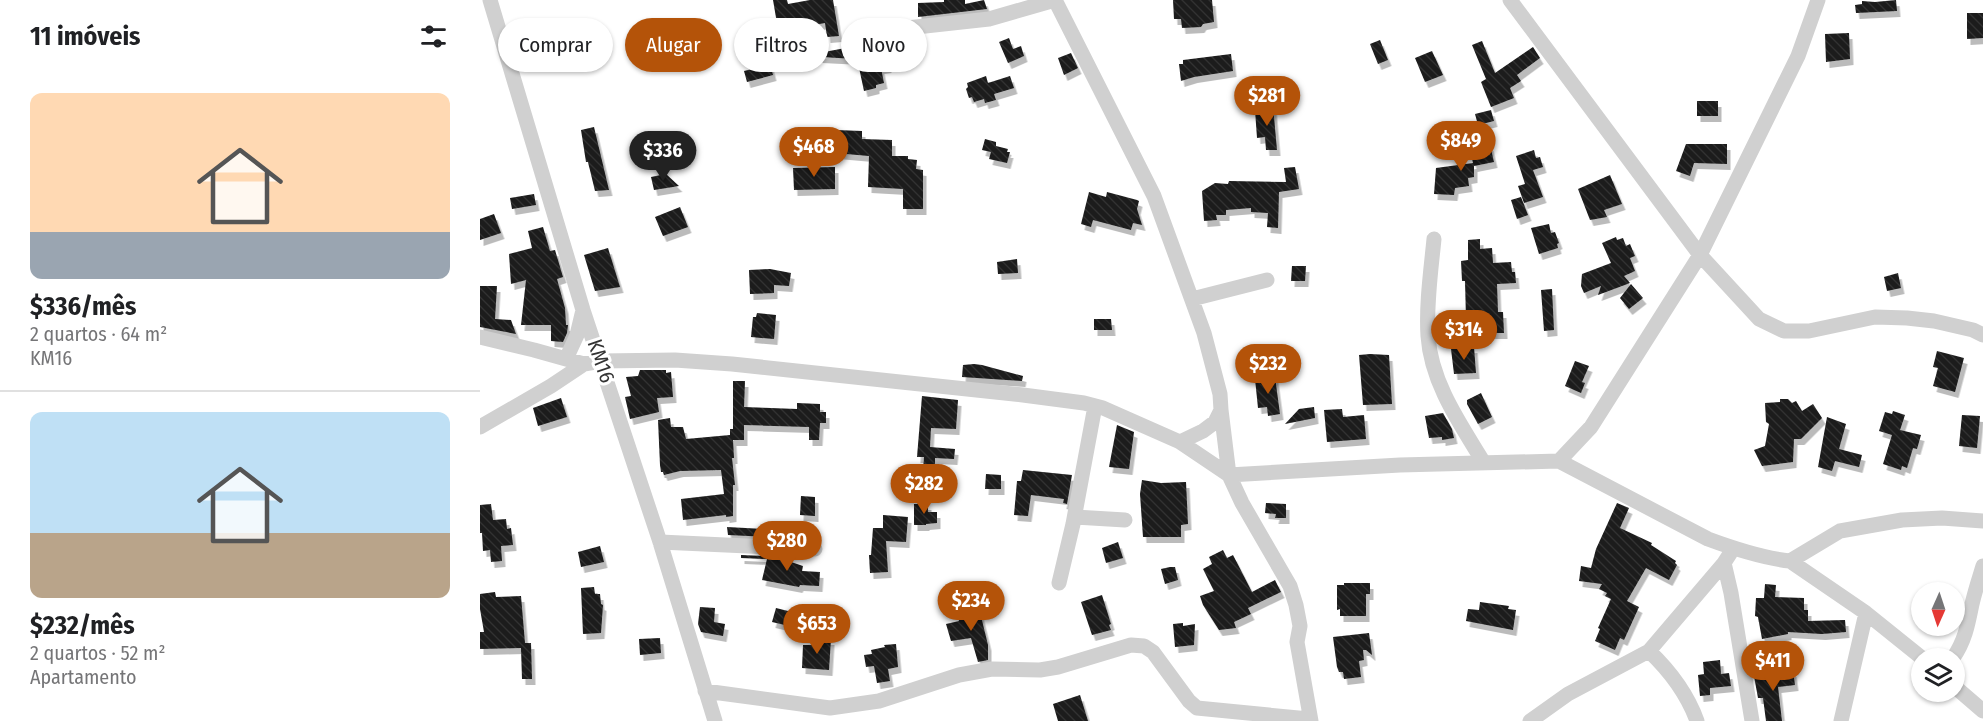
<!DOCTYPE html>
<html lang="pt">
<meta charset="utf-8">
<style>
:root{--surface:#fff;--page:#f6f6f6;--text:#202124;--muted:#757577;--line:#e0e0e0;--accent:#b45309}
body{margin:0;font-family:"Fira Sans Condensed",sans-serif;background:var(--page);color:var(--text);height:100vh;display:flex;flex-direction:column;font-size:22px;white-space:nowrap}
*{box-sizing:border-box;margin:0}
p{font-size:20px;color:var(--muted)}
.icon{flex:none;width:33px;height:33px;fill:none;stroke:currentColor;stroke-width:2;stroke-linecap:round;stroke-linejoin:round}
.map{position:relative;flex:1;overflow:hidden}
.side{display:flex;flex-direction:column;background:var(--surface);width:480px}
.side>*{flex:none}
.guide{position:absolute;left:18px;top:18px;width:570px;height:54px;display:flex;gap:12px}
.needle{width:39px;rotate:183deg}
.tools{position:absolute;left:1431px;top:582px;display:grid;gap:12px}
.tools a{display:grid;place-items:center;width:54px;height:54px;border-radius:50%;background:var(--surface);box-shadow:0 2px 4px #0004;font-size:30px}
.price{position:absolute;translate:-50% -51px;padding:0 14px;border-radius:21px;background:var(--accent);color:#fff;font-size:20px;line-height:39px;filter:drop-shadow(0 2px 3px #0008)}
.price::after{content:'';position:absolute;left:50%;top:36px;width:18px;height:14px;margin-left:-9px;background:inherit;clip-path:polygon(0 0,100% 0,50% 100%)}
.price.current{background:#222;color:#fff}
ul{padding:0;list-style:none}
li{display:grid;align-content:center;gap:12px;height:318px;padding:0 30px}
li+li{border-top:2px solid var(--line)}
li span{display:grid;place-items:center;height:186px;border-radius:12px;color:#555}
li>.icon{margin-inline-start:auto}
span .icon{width:108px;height:108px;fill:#fffc;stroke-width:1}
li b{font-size:26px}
h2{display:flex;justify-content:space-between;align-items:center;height:72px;padding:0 30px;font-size:26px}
.pill{padding:0 21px;border-radius:27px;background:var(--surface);box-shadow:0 2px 4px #0004;font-size:21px;line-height:54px}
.pill.current{background:var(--accent);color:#fff}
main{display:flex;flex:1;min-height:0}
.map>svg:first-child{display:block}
.building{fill:url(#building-back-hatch);filter:url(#shadow)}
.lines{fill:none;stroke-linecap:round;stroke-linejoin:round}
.minor{stroke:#d0d0d0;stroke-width:15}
.labels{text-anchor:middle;stroke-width:6;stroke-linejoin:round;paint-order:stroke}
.street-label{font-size:21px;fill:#333;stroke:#fff}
</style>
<main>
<section class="side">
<h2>11 imóveis<svg class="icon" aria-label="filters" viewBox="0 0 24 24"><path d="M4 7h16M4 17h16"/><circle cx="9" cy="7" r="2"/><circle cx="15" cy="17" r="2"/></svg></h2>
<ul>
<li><span style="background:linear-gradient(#ffd9b3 75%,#9aa5b1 0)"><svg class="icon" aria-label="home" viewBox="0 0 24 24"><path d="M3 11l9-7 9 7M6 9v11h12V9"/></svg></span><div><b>$336/mês</b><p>2 quartos · 64 m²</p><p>KM16</p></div></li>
<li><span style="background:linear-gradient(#bfe0f5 65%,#b9a48a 0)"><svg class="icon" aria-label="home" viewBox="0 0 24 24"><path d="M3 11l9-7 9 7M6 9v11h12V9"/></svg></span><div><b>$232/mês</b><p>2 quartos · 52 m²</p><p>Apartamento</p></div></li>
</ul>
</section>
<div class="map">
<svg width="1503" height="721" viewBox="0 0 1503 721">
<defs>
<pattern id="building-back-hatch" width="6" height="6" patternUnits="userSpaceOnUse" patternTransform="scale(1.5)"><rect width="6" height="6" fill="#1a1a1a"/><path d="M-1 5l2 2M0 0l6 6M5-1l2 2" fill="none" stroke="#333"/></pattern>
<filter id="shadow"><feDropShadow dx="3.5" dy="6" stdDeviation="0" flood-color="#0004"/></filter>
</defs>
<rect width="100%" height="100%" fill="#fff"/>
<path class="building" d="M 293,0 L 307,0 L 308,4 L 330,0 L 353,0 L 359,36 L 347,37 L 345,23 L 311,29 L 314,45 L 301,47 Z
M 464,0 L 485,0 L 485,4 L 504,0 L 507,9 L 438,17 L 438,3 L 464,2 Z
M 693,0 L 732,0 L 734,22 L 723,24 L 721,27 L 702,28 L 701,19 L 694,19 Z
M 1416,0 L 1417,11 L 1376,13 L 1375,5 L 1382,4 L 1382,1 L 1395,2 Z
M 1487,13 L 1503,13 L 1503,38 L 1487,39 Z
M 98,33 L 112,33 L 112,48 L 98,48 Z
M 1369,33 L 1370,59 L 1346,62 L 1345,34 Z
M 529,38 L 533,49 L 541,46 L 544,56 L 528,63 L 519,42 Z
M 900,40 L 908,60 L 898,64 L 890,44 Z
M 1002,41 L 1015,73 L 1053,47 L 1060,58 L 1037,75 L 1041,81 L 1030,88 L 1034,98 L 1011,107 L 1001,82 L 1006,79 L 992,45 Z
M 376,46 L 378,59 L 339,57 L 339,53 Z
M 952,51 L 963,75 L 945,82 L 935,58 Z
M 591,53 L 598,68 L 584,75 L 578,58 Z
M 751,54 L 753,71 L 714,77 L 701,81 L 699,64 L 703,64 L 703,60 Z
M 406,57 L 408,67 L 401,68 L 404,83 L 396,85 L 396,88 L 384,91 L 378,63 Z
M 289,60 L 293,75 L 267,82 L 264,71 L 280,67 L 279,63 Z
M 506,76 L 508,83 L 530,76 L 534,88 L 514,94 L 516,100 L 505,103 L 504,99 L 494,102 L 492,97 L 489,98 L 486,89 L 488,87 L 487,83 Z
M 1217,101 L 1238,101 L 1238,116 L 1217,116 Z
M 793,106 L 797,150 L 786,150 L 785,137 L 777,138 L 775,110 L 780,110 L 780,107 Z
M 1011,110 L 1014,121 L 998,125 L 995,114 Z
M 114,127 L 129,190 L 115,191 L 108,162 L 106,162 L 101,130 Z
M 356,130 L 382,131 L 382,139 L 412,140 L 412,156 L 428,156 L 428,159 L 437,160 L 436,169 L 443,170 L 443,209 L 423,209 L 423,189 L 388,187 L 389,156 L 355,153 Z
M 505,139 L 516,142 L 516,146 L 528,149 L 527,152 L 530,152 L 527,163 L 509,159 L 511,152 L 502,150 Z
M 1206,144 L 1247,144 L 1247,164 L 1214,163 L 1210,176 L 1196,171 Z
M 1010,145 L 1014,162 L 994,166 L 994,177 L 988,178 L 989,186 L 975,188 L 974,195 L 954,194 L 956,168 L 993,163 L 990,150 Z
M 1054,150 L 1056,158 L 1060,157 L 1063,167 L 1053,170 L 1063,197 L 1044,203 L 1038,186 L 1045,184 L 1036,156 Z
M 355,167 L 355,189 L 314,190 L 313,168 Z
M 815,167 L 819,189 L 799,192 L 798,228 L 787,227 L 788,213 L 771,212 L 771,208 L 746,210 L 746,215 L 736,215 L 737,220 L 724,221 L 722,191 L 735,183 L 748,184 L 749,181 L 806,182 L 804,168 Z
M 186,174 L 199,186 L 174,190 L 171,177 Z
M 1130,175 L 1142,204 L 1124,210 L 1127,217 L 1110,220 L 1098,189 Z
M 609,192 L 626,197 L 627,192 L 657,200 L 659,201 L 657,209 L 662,225 L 653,223 L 651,230 L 613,220 L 611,227 L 601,224 Z
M 54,194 L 56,205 L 32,209 L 30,198 Z
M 1041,197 L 1048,215 L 1037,219 L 1031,200 Z
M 200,207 L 208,227 L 183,236 L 175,217 Z
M 14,214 L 21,233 L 0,240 L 0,219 Z
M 1069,224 L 1071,233 L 1075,232 L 1079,243 L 1077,244 L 1078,248 L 1059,254 L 1051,228 Z
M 63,227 L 70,251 L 75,250 L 83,277 L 77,279 L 85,308 L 86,325 L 88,325 L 87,333 L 83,342 L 71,341 L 71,325 L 41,325 L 46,280 L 31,284 L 29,254 L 52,248 L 48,231 Z
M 1136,237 L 1137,240 L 1143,238 L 1146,246 L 1150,244 L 1155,256 L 1150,258 L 1155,271 L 1144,276 L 1150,283 L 1118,295 L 1121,286 L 1104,293 L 1101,286 L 1102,274 L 1131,263 L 1122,243 Z
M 1000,239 L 1000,249 L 1012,248 L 1013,263 L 1031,262 L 1032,272 L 1035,272 L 1036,283 L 1017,284 L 1018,312 L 1023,312 L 1024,333 L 1001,333 L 997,328 L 997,320 L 986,319 L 985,281 L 982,281 L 981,261 L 988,260 L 988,240 Z
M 128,248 L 140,287 L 115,291 L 104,255 Z
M 537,259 L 538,273 L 518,274 L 517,262 Z
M 812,266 L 826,266 L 825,281 L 811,281 Z
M 290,269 L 311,273 L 309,286 L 294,285 L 294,293 L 270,294 L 269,270 Z
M 1418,273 L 1421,288 L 1407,291 L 1404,277 Z
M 1151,284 L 1163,298 L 1149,309 L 1140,298 Z
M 0,286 L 17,286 L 15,319 L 31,320 L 36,334 L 0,327 Z
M 1072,289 L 1074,330 L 1064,331 L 1061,290 Z
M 277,313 L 296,315 L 294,339 L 271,337 L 273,317 L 276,317 Z
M 614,319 L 631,319 L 632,330 L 614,330 Z
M 994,347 L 996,373 L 974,374 L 971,349 Z
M 1457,351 L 1484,358 L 1475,392 L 1453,386 L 1458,368 L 1453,367 Z
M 890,354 L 909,355 L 912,404 L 883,405 L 879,355 Z
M 1095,361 L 1109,366 L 1102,382 L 1105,383 L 1101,393 L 1085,386 Z
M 494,364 L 502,365 L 543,376 L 542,381 L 482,377 L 483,365 Z
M 160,370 L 186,370 L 186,373 L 191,372 L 193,397 L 177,398 L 179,412 L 150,419 L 145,397 L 151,396 L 146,377 L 158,376 Z
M 795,377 L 800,414 L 788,416 L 787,407 L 778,408 L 775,379 Z
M 253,381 L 265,381 L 264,407 L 317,409 L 317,403 L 340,404 L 340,412 L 346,412 L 346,423 L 340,423 L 339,440 L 329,440 L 329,427 L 264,425 L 264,440 L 253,440 L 254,458 L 252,458 L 255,485 L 253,485 L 253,516 L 246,517 L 246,515 L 203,520 L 201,499 L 244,494 L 241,470 L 200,471 L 184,475 L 183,472 L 181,472 L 180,465 L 178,420 L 190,418 L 191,427 L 203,427 L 206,439 L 250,435 L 250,429 L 253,429 Z
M 1001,393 L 1012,417 L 998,424 L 987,404 L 987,400 Z
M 442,396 L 478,400 L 476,429 L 451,428 L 450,447 L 475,449 L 474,459 L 455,458 L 455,471 L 443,470 L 444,457 L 437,457 Z
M 81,398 L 87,417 L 58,426 L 53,408 Z
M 1300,399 L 1308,399 L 1312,403 L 1316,401 L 1322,411 L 1333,404 L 1342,418 L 1321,439 L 1314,439 L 1313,462 L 1282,466 L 1274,450 L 1285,446 L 1289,424 L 1286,422 L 1285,403 L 1300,402 Z
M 834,407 L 835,418 L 805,424 L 819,409 Z
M 862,409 L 863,417 L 884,415 L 886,439 L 847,442 L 844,410 Z
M 1413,411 L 1425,415 L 1420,430 L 1441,435 L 1437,449 L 1433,448 L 1427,468 L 1422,466 L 1421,470 L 1403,464 L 1412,435 L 1399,431 L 1405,412 L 1412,414 Z
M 963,413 L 972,429 L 974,438 L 962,440 L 962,437 L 949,438 L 945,416 Z
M 1482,415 L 1500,416 L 1497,448 L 1479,446 Z
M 1347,417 L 1366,424 L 1359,449 L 1382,455 L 1379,467 L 1355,461 L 1352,471 L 1338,467 Z
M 637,425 L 654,432 L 649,469 L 629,467 Z
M 543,470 L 592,475 L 587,504 L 583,503 L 584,499 L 551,495 L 548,516 L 534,515 L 537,481 L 541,481 Z
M 506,474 L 521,475 L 521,489 L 505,489 Z
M 662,480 L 681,483 L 706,482 L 708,524 L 701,525 L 701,537 L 663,537 L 660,494 Z
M 321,496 L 335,497 L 335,516 L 320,515 Z
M 786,503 L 806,504 L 806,518 L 795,518 L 796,514 L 785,513 Z
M 1137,503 L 1149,508 L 1140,528 L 1172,543 L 1171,545 L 1196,561 L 1195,563 L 1197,565 L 1189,580 L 1166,568 L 1147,601 L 1159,607 L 1144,640 L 1140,638 L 1135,650 L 1115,641 L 1120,629 L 1118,628 L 1131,599 L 1125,596 L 1127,593 L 1119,589 L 1122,584 L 1099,581 L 1101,566 L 1111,568 L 1116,549 Z
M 11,504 L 13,520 L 26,519 L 27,529 L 31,528 L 33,545 L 21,546 L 22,561 L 11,562 L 10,550 L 3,551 L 2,533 L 0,533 L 0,505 Z
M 434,504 L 448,504 L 448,512 L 457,512 L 457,523 L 446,524 L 446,525 L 434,525 Z
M 403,515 L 428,517 L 426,542 L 406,541 L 408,572 L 390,573 L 389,555 L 391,555 L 393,528 L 403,528 Z
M 247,527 L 306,530 L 306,538 L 248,535 Z
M 638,542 L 643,558 L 626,563 L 622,548 Z
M 120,546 L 124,562 L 101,567 L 98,552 Z
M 743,550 L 747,558 L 753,555 L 772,592 L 795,580 L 801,592 L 768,608 L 771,614 L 754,622 L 756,628 L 739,630 L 723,605 L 720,596 L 734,591 L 723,569 L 732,564 L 729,557 Z
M 261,555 L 305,557 L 305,560 L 323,566 L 322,571 L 340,572 L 339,586 L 320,585 L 319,587 L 282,580 L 287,559 L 261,558 Z
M 690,567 L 695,567 L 698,580 L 685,584 L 681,569 Z
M 864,583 L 890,583 L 890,594 L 886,594 L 886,616 L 860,616 L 860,609 L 857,610 L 857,585 L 864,585 Z
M 1285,584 L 1296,585 L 1295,597 L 1324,598 L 1324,610 L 1328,610 L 1328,621 L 1365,620 L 1366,632 L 1342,634 L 1308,632 L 1308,634 L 1282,639 L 1278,617 L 1275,616 L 1276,598 L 1284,598 Z
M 114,587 L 115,594 L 120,594 L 121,604 L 123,605 L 121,633 L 103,634 L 101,588 Z
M 15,592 L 16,597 L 41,596 L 45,643 L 51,643 L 52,679 L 42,679 L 41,648 L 0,649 L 0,632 L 4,632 L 0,609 L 0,594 Z
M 622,595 L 631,624 L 629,625 L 631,630 L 612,635 L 601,602 Z
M 1000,602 L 1029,606 L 1028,609 L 1036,610 L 1033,630 L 986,621 L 988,609 L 999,610 Z
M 220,607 L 235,608 L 234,622 L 245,624 L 243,636 L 221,632 L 218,624 Z
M 296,608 L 312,612 L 309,626 L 292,622 Z
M 499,608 L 508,645 L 508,660 L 498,662 L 491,638 L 471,641 L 466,624 L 479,621 L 477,614 Z
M 703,623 L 703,626 L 715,624 L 714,645 L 695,647 L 693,624 Z
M 889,633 L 892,655 L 886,650 L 883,650 L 884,660 L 879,661 L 881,677 L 864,679 L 863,672 L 859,672 L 857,667 L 853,637 Z
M 180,638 L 181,653 L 160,655 L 159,639 Z
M 334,639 L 351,639 L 349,670 L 322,668 L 323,645 L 333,645 Z
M 416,644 L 418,667 L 408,669 L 410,681 L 397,683 L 394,666 L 386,667 L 384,655 L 392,654 L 391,650 L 405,647 L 404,645 Z
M 1240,660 L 1241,674 L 1249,673 L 1251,686 L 1230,688 L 1230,695 L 1220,696 L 1218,675 L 1224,674 L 1223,662 Z
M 1313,671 L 1315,685 L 1298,687 L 1302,721 L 1286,721 L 1283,698 L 1278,698 L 1274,676 Z
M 600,695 L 608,721 L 578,721 L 573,704 Z"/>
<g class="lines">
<path class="minor" d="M 10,0 L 103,310 L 180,542 L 235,721
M 575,0 L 674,196 L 724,333 L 740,394 L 741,410 L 735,422 L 723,431 L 700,442
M 1030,0 L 1220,255 L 1279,319 L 1304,331 L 1329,331 L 1395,317 L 1427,318 L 1454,321 L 1493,330 L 1503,335
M 427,28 L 509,19 L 575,0
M 954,239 C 951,270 946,304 948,336 C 951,383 981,425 1004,463
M 712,299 L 787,280
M 0,337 L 54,350 L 104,364
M 86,359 L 97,335 L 103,310
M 741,410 L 749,475 L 920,465 L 1079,461 L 1228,539 C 1255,549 1282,558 1310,561 L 1386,613 L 1442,658
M 0,427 L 71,386 L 104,364 L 121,361 L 195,360 L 252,364 L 543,395 L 604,403 L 623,408 L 700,442 L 749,475 L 762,503 L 810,586 L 816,605 L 820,626 L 817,642 L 831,721
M 1079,461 L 1111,427 L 1220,255 L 1318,56 L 1338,0
M 595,517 L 645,520
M 180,542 L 335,549
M 1310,561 L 1360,531 L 1422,520 L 1462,518 L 1503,521
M 1244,563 L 1251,593 L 1272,721
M 579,583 L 593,524 L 615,406
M 1169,651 C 1191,672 1207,693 1217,721
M 1473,658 C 1485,641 1488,624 1492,604 C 1495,591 1499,579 1503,566
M 1474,686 L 1503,711
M 225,691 L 350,708 L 399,701 L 479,675 L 512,669 L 560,670 L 578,667 L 651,645 L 664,646 L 673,652 L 709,701 L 717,708 L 829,719
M 1050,721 L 1088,694 L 1169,651 L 1244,563 L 1253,549
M 1361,721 L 1386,613"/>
</g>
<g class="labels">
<g class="street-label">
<text transform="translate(121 361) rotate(71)" y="7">KM16</text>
</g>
</g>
</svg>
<div class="tools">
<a><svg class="needle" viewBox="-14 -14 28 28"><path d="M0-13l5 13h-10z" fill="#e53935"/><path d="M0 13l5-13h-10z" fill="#757577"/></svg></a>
<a><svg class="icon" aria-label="layers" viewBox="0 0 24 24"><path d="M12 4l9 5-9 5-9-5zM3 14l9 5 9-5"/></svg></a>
</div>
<b class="price" style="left:787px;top:127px">$281</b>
<b class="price" style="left:981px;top:172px">$849</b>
<b class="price" style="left:334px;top:178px">$468</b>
<b class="price current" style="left:183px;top:182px">$336</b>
<b class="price" style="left:984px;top:361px">$314</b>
<b class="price" style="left:788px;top:395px">$232</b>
<b class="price" style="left:444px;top:515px">$282</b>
<b class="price" style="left:307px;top:572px">$280</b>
<b class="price" style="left:491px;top:632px">$234</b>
<b class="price" style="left:337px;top:655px">$653</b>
<b class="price" style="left:1293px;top:692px">$411</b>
<div class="guide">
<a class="pill">Comprar</a>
<a class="pill current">Alugar</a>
<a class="pill">Filtros</a>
<a class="pill">Novo</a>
</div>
</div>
</main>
